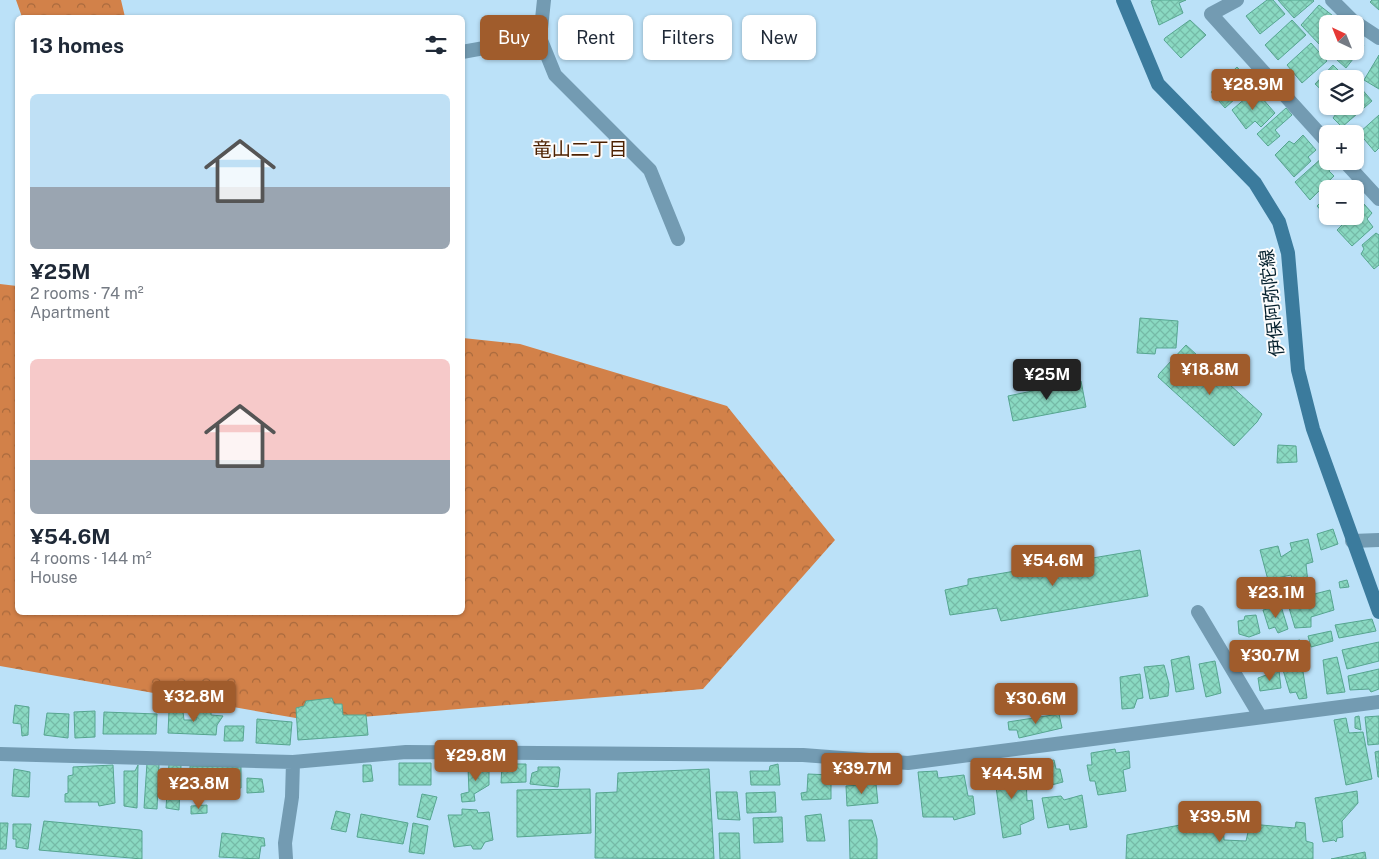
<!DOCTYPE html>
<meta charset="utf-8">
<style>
:root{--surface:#fff;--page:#f6f6f7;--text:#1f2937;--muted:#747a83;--accent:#a05c2c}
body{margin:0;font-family:"Public Sans","Noto Sans JP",sans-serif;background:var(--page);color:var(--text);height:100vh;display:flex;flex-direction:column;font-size:19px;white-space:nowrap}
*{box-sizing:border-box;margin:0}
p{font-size:16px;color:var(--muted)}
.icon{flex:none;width:28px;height:28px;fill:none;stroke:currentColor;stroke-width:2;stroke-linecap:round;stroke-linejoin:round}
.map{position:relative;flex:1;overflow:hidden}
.sheet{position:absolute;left:15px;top:15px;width:450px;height:600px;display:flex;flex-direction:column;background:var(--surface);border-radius:8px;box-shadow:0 1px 4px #0004}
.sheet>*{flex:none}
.hud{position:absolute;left:480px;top:15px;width:475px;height:45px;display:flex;gap:10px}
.needle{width:32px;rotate:317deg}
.buttons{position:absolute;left:1319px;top:15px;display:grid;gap:10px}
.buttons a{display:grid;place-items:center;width:45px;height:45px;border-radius:8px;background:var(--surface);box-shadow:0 1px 4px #0004;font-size:25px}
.price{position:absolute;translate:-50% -42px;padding:0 11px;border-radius:5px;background:var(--accent);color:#fff;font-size:16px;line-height:32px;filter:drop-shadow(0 1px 2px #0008)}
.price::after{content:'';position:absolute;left:50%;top:30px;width:15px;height:11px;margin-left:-8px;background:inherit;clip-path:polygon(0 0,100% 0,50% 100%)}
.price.on{background:#222;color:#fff}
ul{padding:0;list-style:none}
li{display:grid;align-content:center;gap:10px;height:265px;padding:0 15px}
li span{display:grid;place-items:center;height:155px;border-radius:8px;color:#555}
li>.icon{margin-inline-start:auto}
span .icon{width:90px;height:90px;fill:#fffc;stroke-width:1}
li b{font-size:21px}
h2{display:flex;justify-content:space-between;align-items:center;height:60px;padding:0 15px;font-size:21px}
.pill{padding:0 18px;border-radius:8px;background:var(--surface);box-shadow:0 1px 4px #0004;font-size:18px;line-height:45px}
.pill.on{background:var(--accent);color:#fff}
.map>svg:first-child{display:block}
.forest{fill:url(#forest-crowns)}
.building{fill:url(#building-cross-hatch);stroke:#56a590}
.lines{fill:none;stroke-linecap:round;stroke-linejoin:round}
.minor{stroke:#739bb2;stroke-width:14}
.secondary{stroke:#3b7b9d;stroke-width:14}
.labels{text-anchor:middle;stroke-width:4;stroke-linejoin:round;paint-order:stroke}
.street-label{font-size:18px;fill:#031f2c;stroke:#fcfcfc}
.neighbourhood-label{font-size:19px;fill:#4d2100;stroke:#fcfcfc}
</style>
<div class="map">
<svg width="1379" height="859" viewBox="0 0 1379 859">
<defs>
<pattern id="forest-crowns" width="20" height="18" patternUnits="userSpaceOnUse" patternTransform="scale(1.25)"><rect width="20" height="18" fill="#d28149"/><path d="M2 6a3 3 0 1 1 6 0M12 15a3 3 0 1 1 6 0" fill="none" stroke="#a8693d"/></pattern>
<pattern id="building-cross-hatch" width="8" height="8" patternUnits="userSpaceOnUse" patternTransform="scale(1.25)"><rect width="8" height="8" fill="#8ad9c2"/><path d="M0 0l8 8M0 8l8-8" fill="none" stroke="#75baa7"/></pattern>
</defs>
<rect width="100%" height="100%" fill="#bbe1f8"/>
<path class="forest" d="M 16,0 L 121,0 L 125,17 L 22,17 Z
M 0,284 L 17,286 L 18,612 L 462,612 L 463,338 L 520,344 L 727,406 L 835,540 L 703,689 L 313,721 L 0,666 Z"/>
<path class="building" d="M 1154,0 L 1186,0 L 1179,3 L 1183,13 L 1159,25 L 1151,1 Z
M 1267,0 L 1273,0 L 1285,14 L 1260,34 L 1246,16 Z
M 1278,0 L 1313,0 L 1314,1 L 1294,18 Z
M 1372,0 L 1379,0 L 1379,10 L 1370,2 Z
M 1319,5 L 1337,19 L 1334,24 L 1328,24 L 1328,36 L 1320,45 L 1301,25 Z
M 1190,20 L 1206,35 L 1181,58 L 1164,40 L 1165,38 Z
M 1292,20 L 1306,35 L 1278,60 L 1265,45 Z
M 1355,37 L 1364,45 L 1346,68 L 1328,52 L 1355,51 Z
M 1311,43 L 1327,61 L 1302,83 L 1287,65 Z
M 1379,55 L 1379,89 L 1364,80 Z
M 1333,65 L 1347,79 L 1328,79 L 1328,96 L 1315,84 Z
M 1237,67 L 1245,76 L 1240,82 L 1246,89 L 1225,108 L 1211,92 Z
M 1360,87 L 1372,101 L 1342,127 L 1333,118 L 1338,111 L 1336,108 L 1339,106 L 1355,106 L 1355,92 Z
M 1255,90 L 1275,113 L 1261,127 L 1255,121 L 1246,129 L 1232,110 Z
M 1286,108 L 1292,115 L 1275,130 L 1280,136 L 1268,146 L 1257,134 Z
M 1379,115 L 1379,148 L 1375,152 L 1359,133 Z
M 1303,135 L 1316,150 L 1308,157 L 1311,161 L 1294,177 L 1275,155 L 1289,141 L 1294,144 Z
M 1323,157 L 1332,167 L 1329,171 L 1334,176 L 1310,200 L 1295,182 Z
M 1328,195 L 1328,216 L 1342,216 L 1333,224 L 1317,206 Z
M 1364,204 L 1372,213 L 1367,219 L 1373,227 L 1352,246 L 1337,230 L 1351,216 L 1355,216 L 1355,213 Z
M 1376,233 L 1379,235 L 1379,265 L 1374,269 L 1361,254 L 1364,249 L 1362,245 Z
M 1140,318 L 1178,321 L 1176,348 L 1156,348 L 1155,354 L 1137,353 Z
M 1186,345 L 1262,414 L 1257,422 L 1234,446 L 1158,377 L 1159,374 Z
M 1081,381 L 1086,407 L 1013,421 L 1008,396 Z
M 1278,445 L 1296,446 L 1297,462 L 1277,463 Z
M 1333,529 L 1338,544 L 1321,550 L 1317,534 Z
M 1308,539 L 1313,562 L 1306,564 L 1308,583 L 1294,585 L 1291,575 L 1268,580 L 1260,550 L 1278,546 L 1281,557 L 1292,550 L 1290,543 Z
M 1140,550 L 1148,596 L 1001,621 L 997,608 L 950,615 L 945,590 L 968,585 L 968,579 Z
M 1347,580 L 1349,587 L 1340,588 L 1339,582 Z
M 1330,590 L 1334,610 L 1311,617 L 1311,627 L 1295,628 L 1287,601 Z
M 1281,606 L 1288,629 L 1278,633 L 1275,627 L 1269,629 L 1263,610 Z
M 1256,615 L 1260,633 L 1249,637 L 1239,634 L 1238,621 L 1244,620 L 1245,616 Z
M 1372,619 L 1376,631 L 1339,638 L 1335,625 Z
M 1331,631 L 1333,641 L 1311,647 L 1308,636 Z
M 1300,640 L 1302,651 L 1280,656 L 1278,644 Z
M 1379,642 L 1379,661 L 1347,669 L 1342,650 Z
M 1269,646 L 1271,662 L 1265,668 L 1251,666 L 1247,661 L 1248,650 Z
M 1189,656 L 1194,689 L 1176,692 L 1171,660 Z
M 1337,657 L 1345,692 L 1327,694 L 1323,660 Z
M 1215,661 L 1221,693 L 1206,697 L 1199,664 Z
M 1164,665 L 1169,684 L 1168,696 L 1150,699 L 1144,667 Z
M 1302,665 L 1307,698 L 1299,699 L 1296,692 L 1290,693 L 1283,670 Z
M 1379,669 L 1379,689 L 1371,692 L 1369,689 L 1350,690 L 1348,676 Z
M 1277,671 L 1279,671 L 1281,688 L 1260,691 L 1258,678 Z
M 1140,674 L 1143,698 L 1137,699 L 1134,708 L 1122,709 L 1120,677 Z
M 332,698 L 334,704 L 342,704 L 343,715 L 366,715 L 368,735 L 298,740 L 296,708 L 304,706 L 306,701 Z
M 15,705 L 29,707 L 28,735 L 22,736 L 21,724 L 13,723 Z
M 198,706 L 211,707 L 211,715 L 223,716 L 217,725 L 216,735 L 168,733 L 169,711 L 183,712 L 184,720 L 196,720 Z
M 95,711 L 95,737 L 75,738 L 74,712 Z
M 104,712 L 157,714 L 156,734 L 103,734 Z
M 47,713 L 69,714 L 68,738 L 44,735 Z
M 1059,714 L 1062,728 L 1019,738 L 1017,730 L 1009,730 L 1008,722 Z
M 1359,716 L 1361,730 L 1355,728 L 1355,717 Z
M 1379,716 L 1379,744 L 1368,745 L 1365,717 Z
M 1346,718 L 1349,733 L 1363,732 L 1372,779 L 1346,785 L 1334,720 Z
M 257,719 L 292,722 L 290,745 L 256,743 Z
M 225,726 L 244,726 L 243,741 L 224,741 Z
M 1115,749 L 1116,753 L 1129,751 L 1130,768 L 1123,770 L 1126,791 L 1098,795 L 1095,781 L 1090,781 L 1087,765 L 1092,765 L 1091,753 Z
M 1379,751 L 1379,777 L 1378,777 L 1375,752 Z
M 1054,760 L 1056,769 L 1060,769 L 1063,782 L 1040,788 L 1034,763 Z
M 1011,762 L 1015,778 L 1026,778 L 1027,801 L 1032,800 L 1034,819 L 1020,825 L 1021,834 L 1003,838 L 993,765 Z
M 147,763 L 159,764 L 157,809 L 144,808 Z
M 399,763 L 431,763 L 431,785 L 399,785 Z
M 169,764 L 181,765 L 179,810 L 166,808 Z
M 502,764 L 526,764 L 526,782 L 501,783 Z
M 778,764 L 780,785 L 751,785 L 750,771 L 769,771 L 770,766 Z
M 113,765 L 115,803 L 99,806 L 98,802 L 65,802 L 65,794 L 68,793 L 68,776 L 73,775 L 73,767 Z
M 138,765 L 137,808 L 124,806 L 124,771 L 135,771 Z
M 363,765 L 371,765 L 373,781 L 363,782 Z
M 489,765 L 489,785 L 474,794 L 475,801 L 462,802 L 461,794 L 469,792 L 468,767 Z
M 190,766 L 241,767 L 241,788 L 217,787 L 215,798 L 190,797 Z
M 538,767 L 559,767 L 560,769 L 558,787 L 530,784 L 532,773 L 538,771 Z
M 14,769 L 30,772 L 29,797 L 12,796 Z
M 709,769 L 714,859 L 595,858 L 596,793 L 617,792 L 618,773 Z
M 937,771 L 938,778 L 964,775 L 968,796 L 973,796 L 975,814 L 954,820 L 953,817 L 923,817 L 918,772 Z
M 808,774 L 831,775 L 831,799 L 802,800 L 801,793 L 807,792 Z
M 247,778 L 262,779 L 264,792 L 247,793 Z
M 876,784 L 878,803 L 847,806 L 846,786 Z
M 590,789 L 591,833 L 517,837 L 517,790 Z
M 1357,791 L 1358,803 L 1342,821 L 1343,837 L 1337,838 L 1336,842 L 1334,840 L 1323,842 L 1315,798 Z
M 716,792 L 737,792 L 740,820 L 718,819 Z
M 775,792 L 776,812 L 747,813 L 746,793 Z
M 422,794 L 437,797 L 430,820 L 417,817 Z
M 1082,795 L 1087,827 L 1070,830 L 1069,824 L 1048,828 L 1042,798 L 1061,796 L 1064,800 Z
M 207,805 L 207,813 L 191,814 L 191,806 Z
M 462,809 L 477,810 L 478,813 L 489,812 L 493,840 L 485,842 L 481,849 L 473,849 L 471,845 L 454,847 L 448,815 L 462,815 Z
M 336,811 L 350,814 L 346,832 L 331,829 Z
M 361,814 L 408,823 L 403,844 L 357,837 Z
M 821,814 L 825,841 L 807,841 L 805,816 Z
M 782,817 L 783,842 L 754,843 L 753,818 Z
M 1212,819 L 1223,820 L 1224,840 L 1246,841 L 1250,824 L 1295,828 L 1296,822 L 1305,823 L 1306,841 L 1313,843 L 1313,859 L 1126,859 L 1127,835 Z
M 849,820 L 872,820 L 877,839 L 877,859 L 850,859 Z
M 44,821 L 140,830 L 142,831 L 142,859 L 39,850 Z
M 0,823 L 8,823 L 6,849 L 0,849 Z
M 413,823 L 428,826 L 424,854 L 409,852 Z
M 13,824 L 31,824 L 28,849 L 16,847 L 16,839 L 13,839 Z
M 222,833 L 264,838 L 265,846 L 261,846 L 259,859 L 219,857 Z
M 719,833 L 739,833 L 740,859 L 720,859 Z
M 1365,852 L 1366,859 L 1331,859 Z"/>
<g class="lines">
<path class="minor" d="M 544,0 L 540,38 L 555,75 L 650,170 L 678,239
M 1237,0 L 1211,14 L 1328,143
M 1332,0 L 1352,20 L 1379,38
M 462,52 L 540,38
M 1344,161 L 1379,199
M 1352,541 L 1379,540
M 1198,612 L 1260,716
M 0,754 L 293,762 L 406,752 L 803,755 L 908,763 L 1379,702
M 286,859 L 285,843 L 292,797 L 293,762"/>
<path class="secondary" d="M 1123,0 L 1158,84 L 1255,183 L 1279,222 L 1288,253 L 1298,370 L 1313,429 L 1379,612"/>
</g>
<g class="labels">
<g class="street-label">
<text transform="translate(1272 303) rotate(-96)" y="6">伊保阿弥陀線</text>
</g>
<g class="neighbourhood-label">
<text x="580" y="156">竜山二丁目</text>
</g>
</g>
</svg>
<div class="buttons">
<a><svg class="needle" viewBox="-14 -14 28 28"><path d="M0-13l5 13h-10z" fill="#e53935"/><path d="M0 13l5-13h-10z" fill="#747a83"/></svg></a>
<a><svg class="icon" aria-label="layers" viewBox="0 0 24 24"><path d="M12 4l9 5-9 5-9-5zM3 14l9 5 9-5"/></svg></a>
<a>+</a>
<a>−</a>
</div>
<b class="price" style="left:1253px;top:111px">¥28.9M</b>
<b class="price" style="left:1210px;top:396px">¥18.8M</b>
<b class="price on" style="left:1047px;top:401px">¥25M</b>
<b class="price" style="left:1053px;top:587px">¥54.6M</b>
<b class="price" style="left:1276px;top:619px">¥23.1M</b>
<b class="price" style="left:1270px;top:682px">¥30.7M</b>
<b class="price" style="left:194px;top:723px">¥32.8M</b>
<b class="price" style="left:1036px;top:725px">¥30.6M</b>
<b class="price" style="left:476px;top:782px">¥29.8M</b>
<b class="price" style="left:862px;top:795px">¥39.7M</b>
<b class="price" style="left:1012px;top:800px">¥44.5M</b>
<b class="price" style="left:199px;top:810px">¥23.8M</b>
<b class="price" style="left:1220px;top:843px">¥39.5M</b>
<div class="hud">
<a class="pill on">Buy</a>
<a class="pill">Rent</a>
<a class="pill">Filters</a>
<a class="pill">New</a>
</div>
<section class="sheet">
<h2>13 homes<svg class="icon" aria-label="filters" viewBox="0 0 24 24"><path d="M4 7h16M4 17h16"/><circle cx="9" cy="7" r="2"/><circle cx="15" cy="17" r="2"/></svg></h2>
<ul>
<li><span style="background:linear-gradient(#bfe0f5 60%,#9aa5b1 0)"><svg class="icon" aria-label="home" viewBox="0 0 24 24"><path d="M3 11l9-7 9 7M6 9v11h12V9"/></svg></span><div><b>¥25M</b><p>2 rooms · 74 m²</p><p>Apartment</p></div></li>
<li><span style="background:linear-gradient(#f6c9c9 65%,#9aa5b1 0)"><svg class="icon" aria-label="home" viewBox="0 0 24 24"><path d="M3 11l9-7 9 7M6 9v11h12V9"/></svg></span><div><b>¥54.6M</b><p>4 rooms · 144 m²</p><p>House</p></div></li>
</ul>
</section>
</div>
